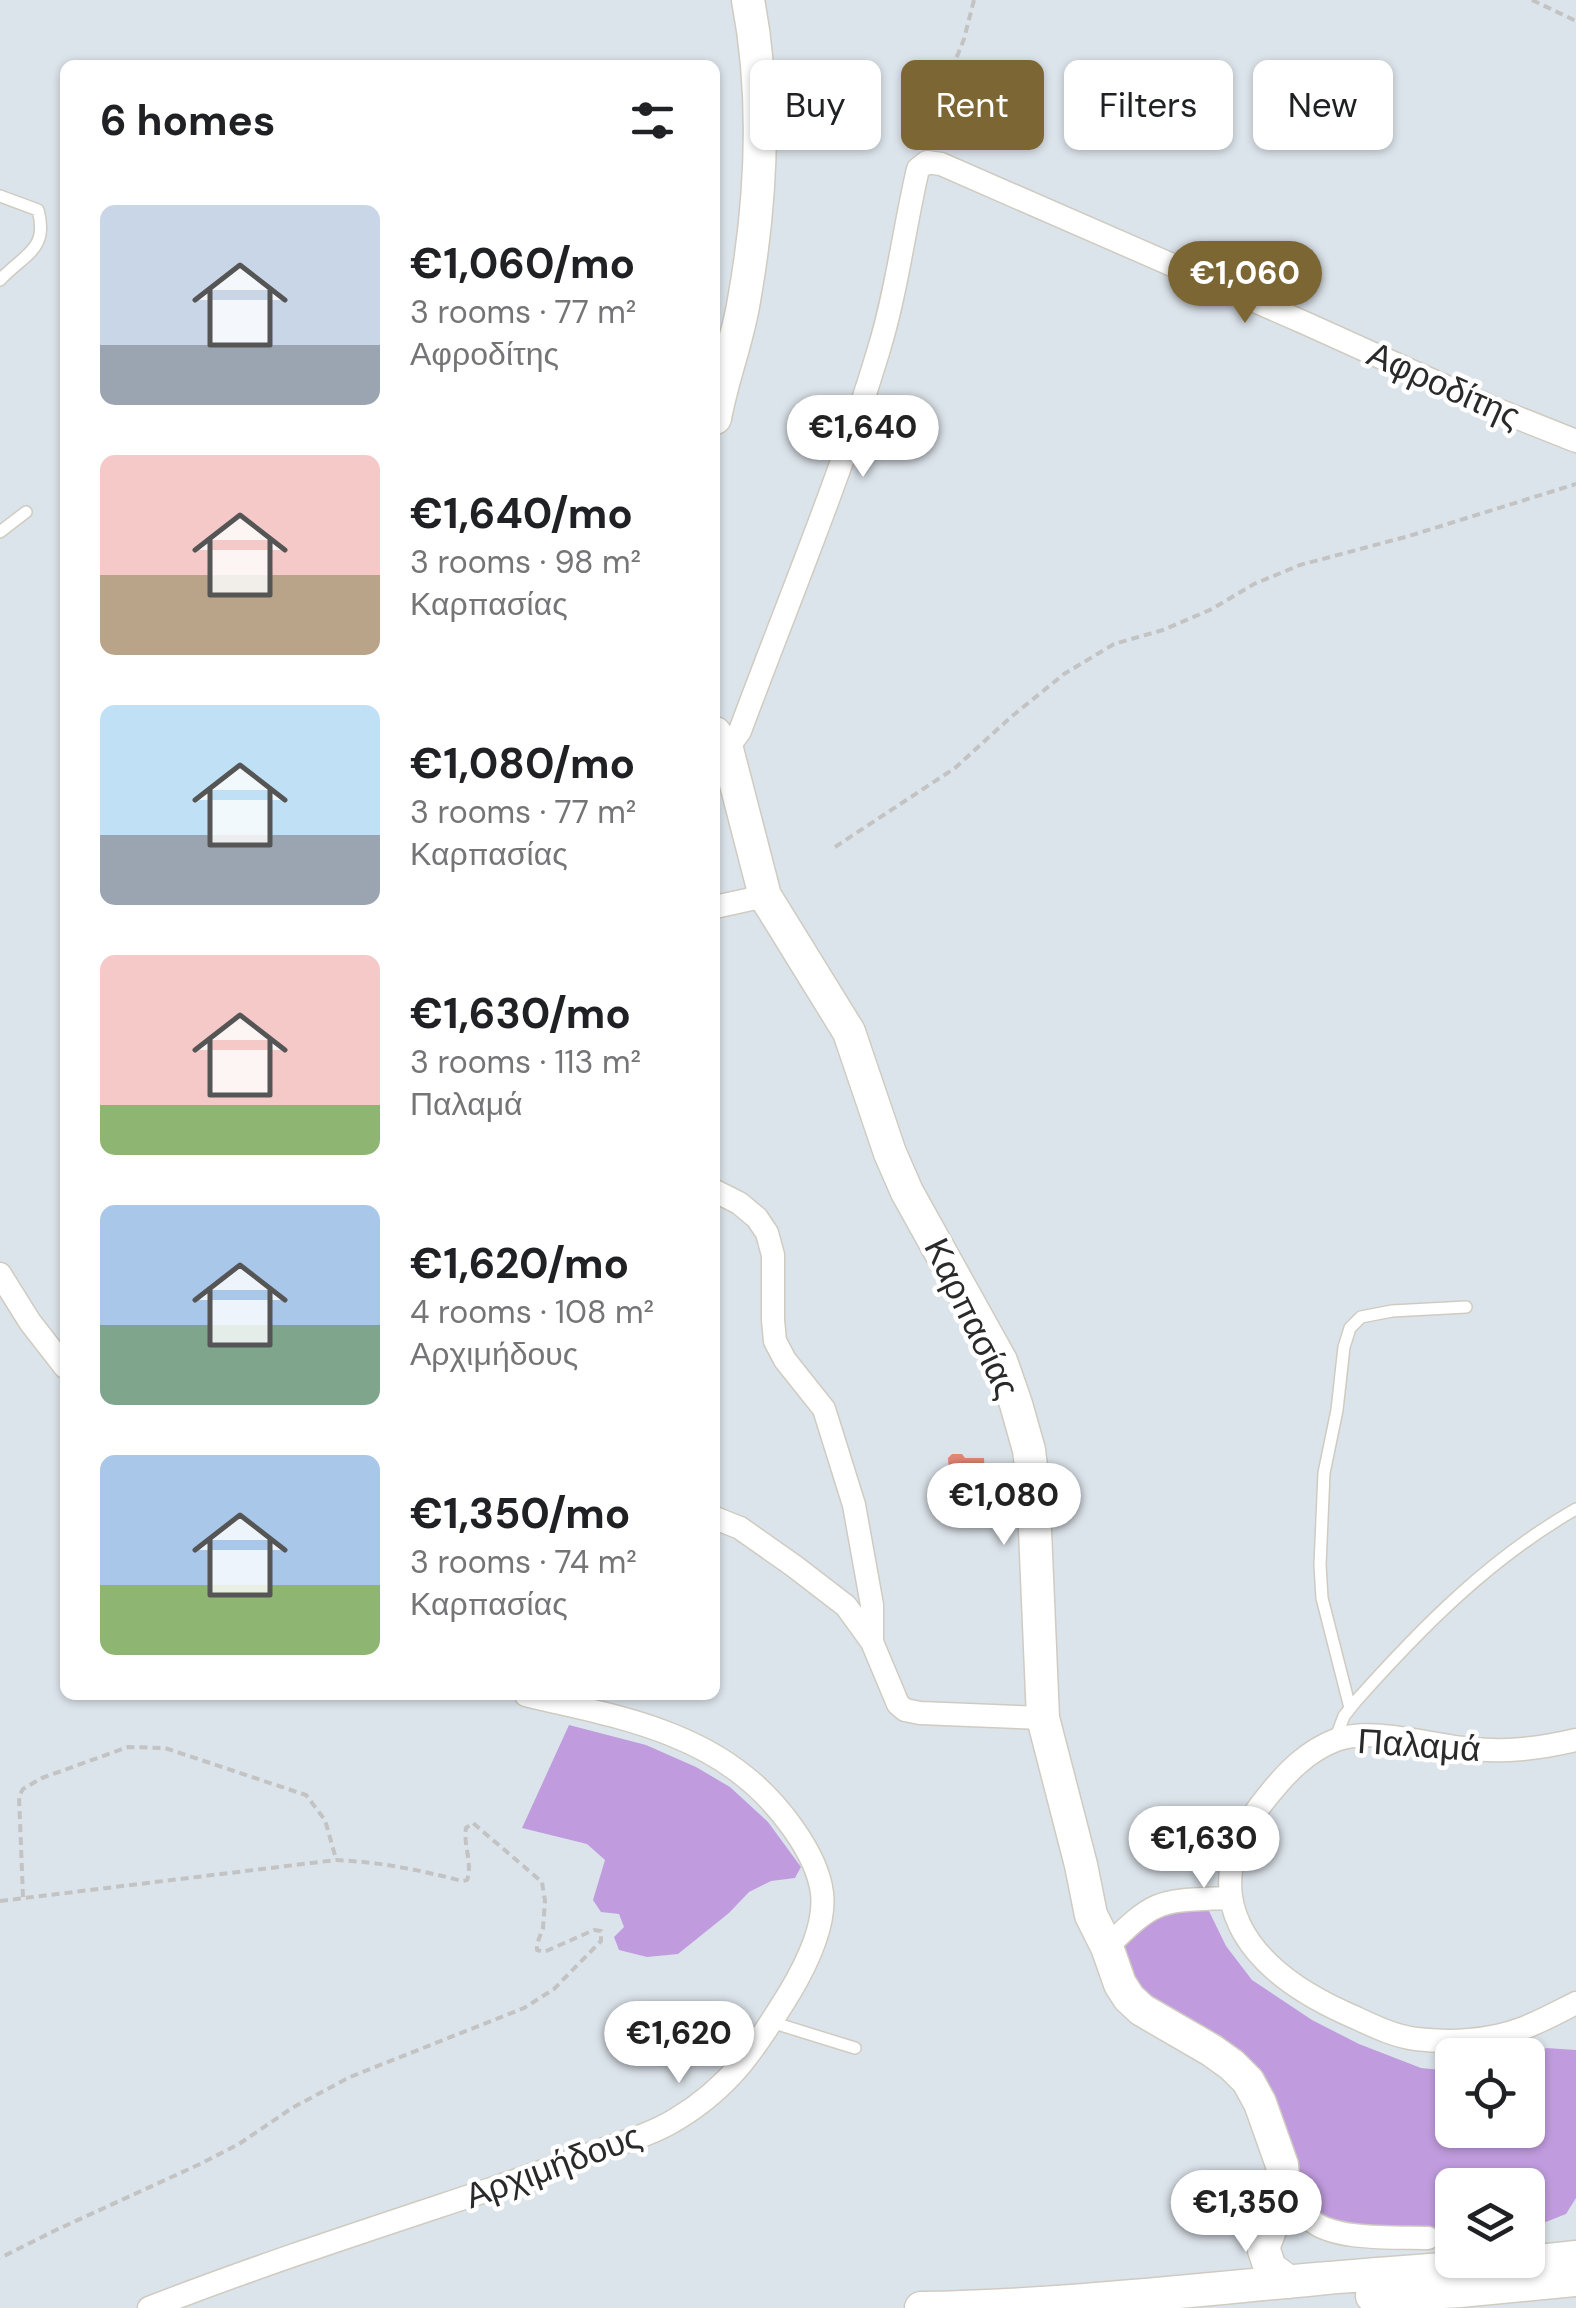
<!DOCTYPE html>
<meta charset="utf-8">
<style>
:root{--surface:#fff;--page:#f6f6f6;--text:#202124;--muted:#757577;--accent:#7c6634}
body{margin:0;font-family:"DM Sans",sans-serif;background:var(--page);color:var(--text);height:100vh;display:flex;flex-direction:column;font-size:38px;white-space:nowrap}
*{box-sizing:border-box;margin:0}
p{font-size:32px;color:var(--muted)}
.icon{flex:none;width:55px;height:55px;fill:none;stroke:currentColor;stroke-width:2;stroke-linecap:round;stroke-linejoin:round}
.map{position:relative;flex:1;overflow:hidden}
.drawer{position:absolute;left:60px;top:60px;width:660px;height:1640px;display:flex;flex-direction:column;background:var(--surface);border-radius:15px;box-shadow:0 2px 8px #0004}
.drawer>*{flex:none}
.banner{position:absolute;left:750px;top:60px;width:675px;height:90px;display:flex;gap:20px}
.buttons{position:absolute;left:1435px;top:2038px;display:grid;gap:20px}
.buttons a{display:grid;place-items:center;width:110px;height:110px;border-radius:15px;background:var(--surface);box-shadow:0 2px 8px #0004;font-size:50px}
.price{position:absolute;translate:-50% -85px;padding:0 22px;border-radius:35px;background:#fff;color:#222;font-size:32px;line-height:65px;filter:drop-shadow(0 2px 5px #0008)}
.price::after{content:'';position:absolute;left:50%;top:60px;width:30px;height:22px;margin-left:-15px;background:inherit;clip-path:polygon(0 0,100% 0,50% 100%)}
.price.current{background:var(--accent);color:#fff}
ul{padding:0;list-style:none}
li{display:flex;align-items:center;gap:30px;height:250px;padding:0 40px}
li span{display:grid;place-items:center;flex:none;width:280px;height:200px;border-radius:15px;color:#555}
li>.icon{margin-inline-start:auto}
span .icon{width:120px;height:120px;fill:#fffc;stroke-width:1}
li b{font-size:42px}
h2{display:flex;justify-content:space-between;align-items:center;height:120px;padding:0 40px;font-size:42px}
.pill{padding:0 35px;border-radius:15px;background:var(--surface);box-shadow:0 2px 8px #0004;font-size:35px;line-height:90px}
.pill.current{background:var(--accent);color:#fff}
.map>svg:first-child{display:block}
.green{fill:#c09cde}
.water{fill:#e68776}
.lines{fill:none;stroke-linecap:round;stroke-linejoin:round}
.lane-casing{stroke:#cfcbc1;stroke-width:14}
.street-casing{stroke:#cfcbc1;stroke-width:25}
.secondary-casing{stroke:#cfcbc1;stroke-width:35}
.path{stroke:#c3c3c3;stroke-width:4;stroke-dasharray:8 5;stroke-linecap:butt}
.lane{stroke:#fff;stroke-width:11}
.street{stroke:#fff;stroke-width:22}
.secondary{stroke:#fff;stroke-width:32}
.labels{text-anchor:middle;stroke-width:9;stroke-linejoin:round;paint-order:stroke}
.street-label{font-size:35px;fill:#2a2a2a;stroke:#fff}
</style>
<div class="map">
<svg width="1576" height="2308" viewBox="0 0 1576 2308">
<rect width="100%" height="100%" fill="#dce4eb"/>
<path class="green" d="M 569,1725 L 646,1745 L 696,1767 L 730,1787 L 768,1822 L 801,1867 L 795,1878 L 771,1881 L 749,1892 L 729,1913 L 678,1954 L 647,1957 L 619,1950 L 614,1937 L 624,1927 L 619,1914 L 601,1912 L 593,1900 L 605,1860 L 587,1844 L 522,1828 Z
M 1207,1907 L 1226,1946 L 1252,1980 L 1312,2020 L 1359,2044 L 1421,2068 L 1452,2071 L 1452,2130 L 1528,2130 L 1528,2063 L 1546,2048 L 1576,2050 L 1576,2198 L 1566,2214 L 1528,2229 L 1528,2185 L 1452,2185 L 1452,2237 L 1367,2230 L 1311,2214 L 1264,2095 L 1144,2004 L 1117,1947 C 1153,1917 1161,1914 1207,1907 Z"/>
<path class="water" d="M 952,1454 L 962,1454 L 965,1458 L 984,1458 L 985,1476 L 966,1477 L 965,1474 L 949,1474 L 948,1458 Z"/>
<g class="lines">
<g class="lane-casing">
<path id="lane" d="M 0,196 L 38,210 C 49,250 24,254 0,280
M 0,532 L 26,512
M 1350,1708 L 1322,1598 L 1320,1565 L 1324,1473 L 1337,1410 L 1344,1347 L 1350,1328 L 1361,1317 L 1392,1311 L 1466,1307
M 1335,1740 L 1344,1716 L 1356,1701 C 1421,1628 1490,1558 1576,1509
M 771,2022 L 855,2048"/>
</g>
<g class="street-casing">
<path id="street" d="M 727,749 L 740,731 C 787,604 840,479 879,349 C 897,290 904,229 918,169 L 927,162 L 941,164 L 1305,323 L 1493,408 L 1576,441
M 715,907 L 765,896
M 715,1191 L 739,1203 L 757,1218 L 767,1233 L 773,1255 L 773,1320 L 775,1341 L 785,1360 L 824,1409 L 854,1505 L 872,1605 L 872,1642 L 898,1704 L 905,1710 L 920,1713 L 1043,1718
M 0,1274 L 30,1322 L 65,1367
M 715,1518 L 740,1528 L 794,1566 L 846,1606 L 872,1642
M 1576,1740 C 1538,1749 1503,1753 1463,1748 C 1426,1744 1371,1727 1336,1740 C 1307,1751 1286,1773 1267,1797 C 1187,1894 1248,1969 1345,2013 C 1368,2023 1391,2036 1416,2039 C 1449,2043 1490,2041 1521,2029 C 1540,2022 1558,2012 1576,2003
M 1107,1947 C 1157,1897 1160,1901 1229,1898
M 1283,2169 C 1291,2185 1297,2206 1310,2219 C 1331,2241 1398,2237 1428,2238
M 149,2308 C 262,2264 377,2227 491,2189 C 527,2177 563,2164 598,2151 C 624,2142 652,2134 675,2120 C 731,2087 757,2046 790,1992 C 806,1965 826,1926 822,1893 C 817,1852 776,1801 744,1776 C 723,1759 697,1745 672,1735 C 626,1716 574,1707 526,1695"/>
</g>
<g class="secondary-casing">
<path id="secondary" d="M 715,418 C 722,380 736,344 743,306 C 761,207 767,99 748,0
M 715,733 L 727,749 L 765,896 L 849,1032 L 890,1153 L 907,1192 L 1001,1361 L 1016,1404 L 1029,1450 L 1033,1483 L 1043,1718 L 1081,1865 L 1091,1915 L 1107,1947 L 1120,1984 L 1129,1998 L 1142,2010 L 1211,2050 L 1232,2065 L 1248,2081 L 1260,2103 L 1282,2165 L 1283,2178 L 1276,2215 L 1265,2243 L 1264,2250 L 1270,2268 L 1289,2282
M 1372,2296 L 1460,2291 L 1576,2280
M 921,2308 C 1053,2306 1185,2291 1317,2279 C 1403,2271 1490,2267 1576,2257"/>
</g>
<path class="path" d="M 1532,0 L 1576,21
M 926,142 L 925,136 L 964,39 L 974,0
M 835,847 L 955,768 L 1011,717 L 1064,674 L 1114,644 L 1163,630 L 1212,609 L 1254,584 L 1300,565 L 1409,536 L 1576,484
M 23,1897 L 19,1796 L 23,1789 L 42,1778 L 128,1747 L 165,1748 L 306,1795 L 325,1820 L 336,1859
M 0,1901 L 336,1860 C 380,1862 420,1870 462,1881 L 467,1880 C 473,1864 463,1845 466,1828 L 473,1823 L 542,1882 L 545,1901 L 543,1928 L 537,1944 L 537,1950 L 544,1952 L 594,1930 L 601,1931 L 601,1941 L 554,1989 L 524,2008 L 350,2077 L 292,2108 L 239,2144 L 200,2164 L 54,2231 L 0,2258"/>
<use href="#lane" class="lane"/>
<use href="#street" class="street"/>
<use href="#secondary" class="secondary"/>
</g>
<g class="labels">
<g class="street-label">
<text transform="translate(1444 385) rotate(24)" y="12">Αφροδίτης</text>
<text transform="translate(972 1318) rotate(64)" y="12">Καρπασίας</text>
<text transform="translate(1419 1745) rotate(4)" y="12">Παλαμά</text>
<text transform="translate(553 2166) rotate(-20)" y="12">Αρχιμήδους</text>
</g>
</g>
</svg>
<div class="buttons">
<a><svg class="icon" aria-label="locate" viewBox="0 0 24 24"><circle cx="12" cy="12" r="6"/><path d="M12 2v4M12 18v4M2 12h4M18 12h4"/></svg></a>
<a><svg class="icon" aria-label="layers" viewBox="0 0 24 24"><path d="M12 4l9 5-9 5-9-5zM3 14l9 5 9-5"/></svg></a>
</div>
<b class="price current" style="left:1245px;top:326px">€1,060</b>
<b class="price" style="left:863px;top:480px">€1,640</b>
<b class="price" style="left:1004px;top:1548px">€1,080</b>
<b class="price" style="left:1204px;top:1891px">€1,630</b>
<b class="price" style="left:679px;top:2086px">€1,620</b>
<b class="price" style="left:1246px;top:2255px">€1,350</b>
<div class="banner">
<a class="pill">Buy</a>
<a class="pill current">Rent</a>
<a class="pill">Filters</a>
<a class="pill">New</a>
</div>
<section class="drawer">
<h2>6 homes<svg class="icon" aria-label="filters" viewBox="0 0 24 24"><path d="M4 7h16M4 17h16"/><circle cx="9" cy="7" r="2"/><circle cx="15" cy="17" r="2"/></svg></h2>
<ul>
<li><span style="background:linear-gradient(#c9d6e8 70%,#9aa5b1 0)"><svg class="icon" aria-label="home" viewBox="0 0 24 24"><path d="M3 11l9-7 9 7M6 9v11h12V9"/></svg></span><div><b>€1,060/mo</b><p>3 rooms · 77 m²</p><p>Αφροδίτης</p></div></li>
<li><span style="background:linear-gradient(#f6c9c9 60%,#b9a48a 0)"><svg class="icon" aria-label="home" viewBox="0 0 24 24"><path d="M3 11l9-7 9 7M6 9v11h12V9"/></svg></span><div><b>€1,640/mo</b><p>3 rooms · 98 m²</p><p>Καρπασίας</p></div></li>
<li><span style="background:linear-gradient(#bfe0f5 65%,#9aa5b1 0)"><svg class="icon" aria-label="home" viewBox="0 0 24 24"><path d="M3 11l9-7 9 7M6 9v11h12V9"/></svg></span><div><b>€1,080/mo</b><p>3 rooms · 77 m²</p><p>Καρπασίας</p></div></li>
<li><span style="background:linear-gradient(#f6c9c9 75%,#8fb573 0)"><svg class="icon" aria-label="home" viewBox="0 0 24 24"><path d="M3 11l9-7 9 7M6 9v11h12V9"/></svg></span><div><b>€1,630/mo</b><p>3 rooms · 113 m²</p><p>Παλαμά</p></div></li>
<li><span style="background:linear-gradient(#a9c7e8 60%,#7fa58c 0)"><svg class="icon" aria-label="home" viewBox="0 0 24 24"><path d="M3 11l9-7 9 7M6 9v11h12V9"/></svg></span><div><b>€1,620/mo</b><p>4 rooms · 108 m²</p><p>Αρχιμήδους</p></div></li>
<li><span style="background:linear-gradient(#a9c7e8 65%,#8fb573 0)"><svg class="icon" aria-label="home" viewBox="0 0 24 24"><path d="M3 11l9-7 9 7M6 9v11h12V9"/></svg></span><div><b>€1,350/mo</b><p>3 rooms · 74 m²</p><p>Καρπασίας</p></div></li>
</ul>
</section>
</div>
